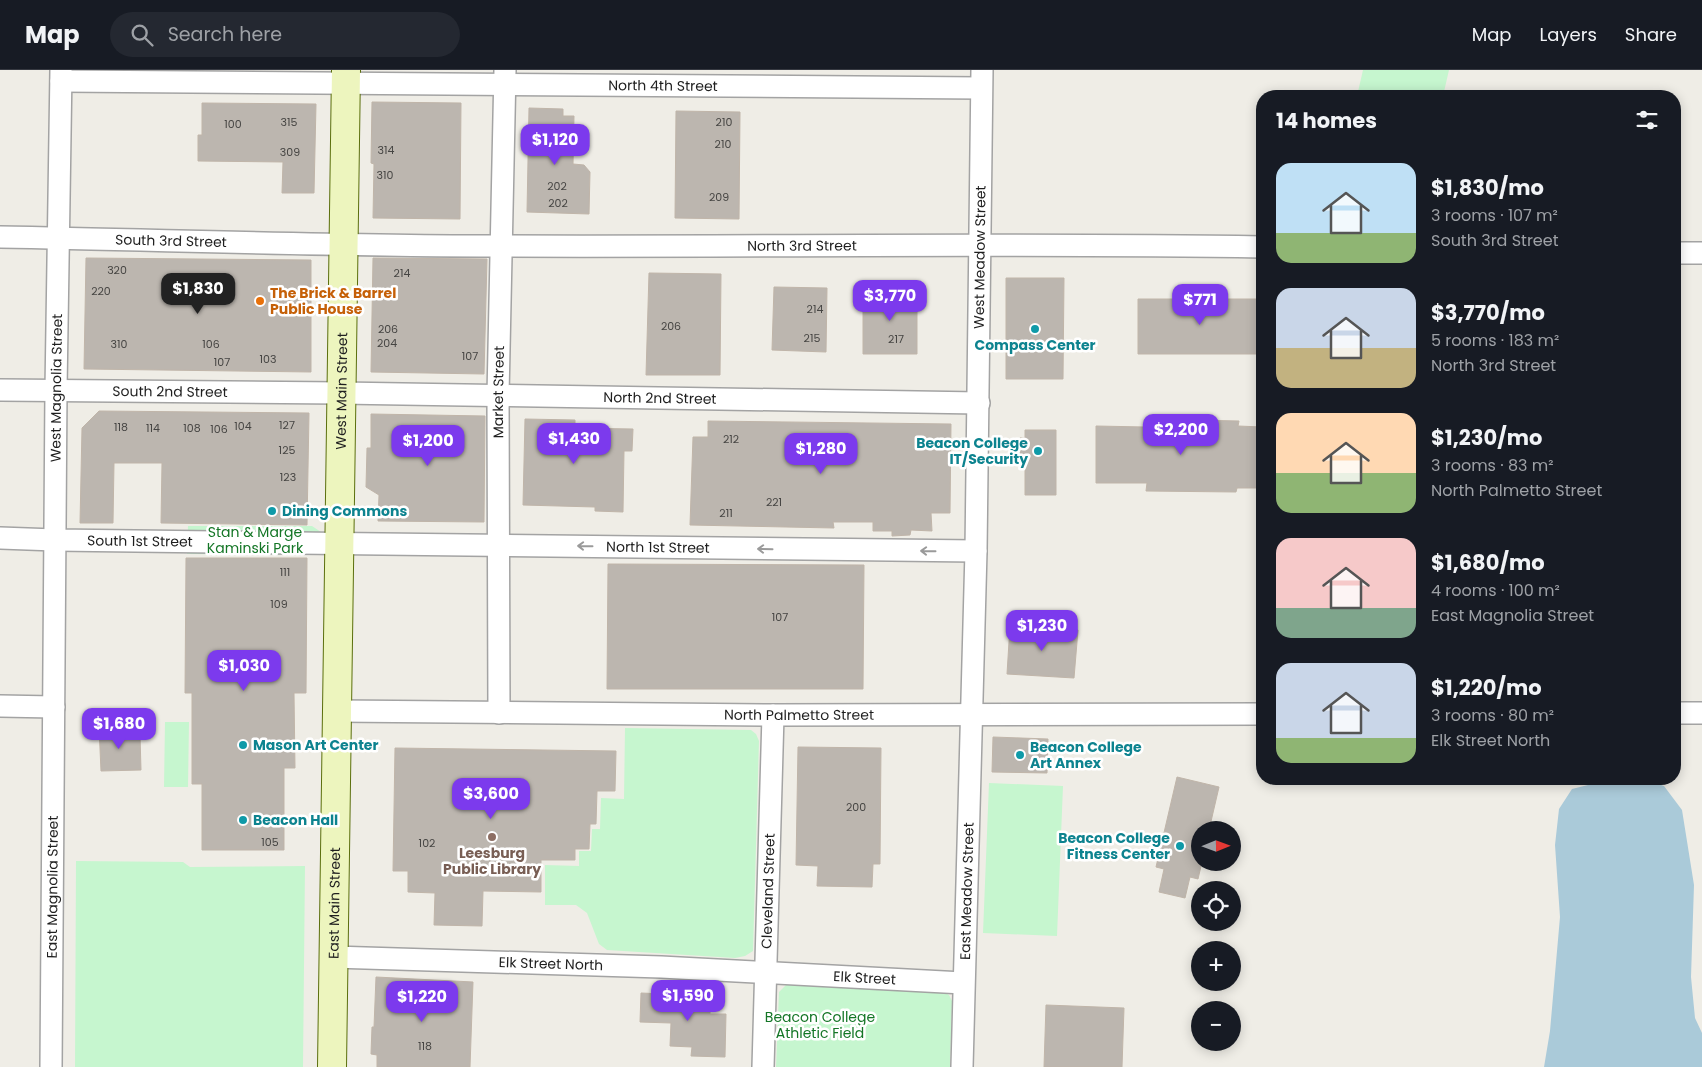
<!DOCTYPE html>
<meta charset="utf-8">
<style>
:root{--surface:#171b24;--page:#242831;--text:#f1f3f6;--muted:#9ea1a6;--line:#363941;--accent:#7c3aed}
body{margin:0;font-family:Poppins,sans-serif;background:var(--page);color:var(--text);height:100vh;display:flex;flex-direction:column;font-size:19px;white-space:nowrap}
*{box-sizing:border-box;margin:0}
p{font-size:16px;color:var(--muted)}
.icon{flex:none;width:28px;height:28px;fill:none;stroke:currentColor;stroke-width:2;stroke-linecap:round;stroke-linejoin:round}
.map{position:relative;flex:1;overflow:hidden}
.sheet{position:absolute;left:1256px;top:20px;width:425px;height:695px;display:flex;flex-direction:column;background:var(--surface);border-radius:20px;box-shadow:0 2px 12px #0003}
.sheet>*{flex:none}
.needle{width:32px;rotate:89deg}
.controls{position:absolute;left:1191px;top:751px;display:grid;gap:10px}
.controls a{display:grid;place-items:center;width:50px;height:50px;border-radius:50%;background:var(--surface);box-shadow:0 2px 12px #0003;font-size:25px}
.price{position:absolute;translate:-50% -42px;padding:0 11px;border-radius:10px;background:var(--accent);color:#fff;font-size:16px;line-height:32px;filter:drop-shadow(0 1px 2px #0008)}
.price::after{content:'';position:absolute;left:50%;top:30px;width:15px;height:11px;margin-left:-8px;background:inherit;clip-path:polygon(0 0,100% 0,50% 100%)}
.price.on{background:#222;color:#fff}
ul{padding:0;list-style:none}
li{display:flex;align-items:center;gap:15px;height:125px;padding:0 20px}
li span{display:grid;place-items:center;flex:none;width:140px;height:100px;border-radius:15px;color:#555}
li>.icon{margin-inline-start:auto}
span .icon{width:60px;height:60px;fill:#fffc;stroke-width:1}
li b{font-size:21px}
h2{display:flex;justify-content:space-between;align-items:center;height:60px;padding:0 20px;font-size:21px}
header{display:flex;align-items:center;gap:30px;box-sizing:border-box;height:70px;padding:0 25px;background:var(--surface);border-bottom:1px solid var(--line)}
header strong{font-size:24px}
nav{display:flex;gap:28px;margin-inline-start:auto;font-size:18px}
.search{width:350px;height:45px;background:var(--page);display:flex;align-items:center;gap:12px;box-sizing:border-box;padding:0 18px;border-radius:28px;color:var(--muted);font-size:19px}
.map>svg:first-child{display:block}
.park{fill:#c6f6cf}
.water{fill:#aacad9}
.building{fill:#bcb6af;stroke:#c0b5a9}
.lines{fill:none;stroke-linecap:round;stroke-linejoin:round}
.minor-casing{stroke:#a3a3a3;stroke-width:24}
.secondary-casing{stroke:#5b6f0d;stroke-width:30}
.minor{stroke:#fff;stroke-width:21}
.secondary{stroke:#edf5be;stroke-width:28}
.oneway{stroke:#9a9a9a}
.food-dot{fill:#e8710a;stroke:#fff;stroke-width:2}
.culture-dot{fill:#0f9aa8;stroke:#fff;stroke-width:2}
.education-dot{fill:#8d6e63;stroke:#fff;stroke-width:2}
.labels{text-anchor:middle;stroke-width:5;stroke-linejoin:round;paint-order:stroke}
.number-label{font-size:11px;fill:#464543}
.street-label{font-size:14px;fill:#1f1f1f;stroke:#fff}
.food-label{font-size:14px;font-weight:bold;fill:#c56008;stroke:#fff;text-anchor:start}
.culture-label{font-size:14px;font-weight:bold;fill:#0d838f;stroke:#fff;text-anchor:start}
.park-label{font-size:14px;fill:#147626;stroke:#fff}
.education-label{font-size:14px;font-weight:bold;fill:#785e54;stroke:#fff}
</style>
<header>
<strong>Map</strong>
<div class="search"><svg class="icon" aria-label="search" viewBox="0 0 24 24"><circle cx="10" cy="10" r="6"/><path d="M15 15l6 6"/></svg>Search here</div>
<nav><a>Map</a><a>Layers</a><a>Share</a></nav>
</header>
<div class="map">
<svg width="1702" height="997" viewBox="0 0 1702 997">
<rect width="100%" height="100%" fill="#efede6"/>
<path class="park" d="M 1363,0 L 1449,0 L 1443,26 L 1357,26 Z
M 188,456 L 312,456 L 321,462 L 324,471 L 319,480 L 310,485 L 187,484 Z
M 165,652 L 189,652 L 188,717 L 164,717 Z
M 625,658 L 751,660 L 756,664 L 759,671 L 753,881 L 745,886 L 735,888 L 607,880 L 599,874 L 587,843 L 576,835 L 545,835 L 545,795 L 579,796 L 579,781 L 591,781 L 592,759 L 600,759 L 601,728 L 624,729 Z
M 989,713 L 1063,716 L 1057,866 L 983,863 Z
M 76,791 L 183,792 L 190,797 L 305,796 L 303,997 L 75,997 Z
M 795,912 L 941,920 L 949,925 L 952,931 L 950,997 L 776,997 L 779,922 L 786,915 Z"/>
<path class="water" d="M 1608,710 L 1650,711 L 1664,716 L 1682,740 L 1694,815 L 1691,907 L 1695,948 L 1702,963 L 1702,997 L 1544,997 L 1550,961 L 1560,847 L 1555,775 L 1559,739 L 1572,719 Z"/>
<path class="building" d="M 372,32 L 461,33 L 460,149 L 373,148 L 374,94 L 371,93 Z
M 202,33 L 316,34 L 314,123 L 282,123 L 283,92 L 198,91 L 198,65 L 202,65 Z
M 529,38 L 563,39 L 563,46 L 574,46 L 573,94 L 584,95 L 590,102 L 589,144 L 527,142 Z
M 676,41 L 740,42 L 739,149 L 675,148 Z
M 86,188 L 311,190 L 311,302 L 84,299 Z
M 373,188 L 487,189 L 484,304 L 371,302 Z
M 649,203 L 721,204 L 720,305 L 646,305 Z
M 1006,208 L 1064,208 L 1063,309 L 1006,309 Z
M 774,217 L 827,218 L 826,282 L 772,280 Z
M 863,220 L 917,220 L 917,284 L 863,284 Z
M 1138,229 L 1262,229 L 1262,284 L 1138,284 Z
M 99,341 L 309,343 L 307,455 L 161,453 L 162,393 L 114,393 L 113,453 L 80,453 L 82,358 Z
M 371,344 L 485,346 L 484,452 L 378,451 L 379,425 L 366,417 L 367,378 L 371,378 Z
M 525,349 L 575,350 L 575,358 L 633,359 L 632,381 L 624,381 L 623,442 L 595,441 L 595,437 L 523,435 Z
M 1145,349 L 1239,351 L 1238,356 L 1262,357 L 1262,418 L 1237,418 L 1236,422 L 1146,421 L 1147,413 L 1096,413 L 1096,356 L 1145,357 Z
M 708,351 L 951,354 L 950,443 L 931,443 L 932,461 L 911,460 L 910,465 L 892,466 L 892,461 L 873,461 L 873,452 L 833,452 L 834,458 L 690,455 L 693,367 L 708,367 Z
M 1025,360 L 1056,360 L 1056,425 L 1025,425 L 1025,394 L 1020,394 L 1020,368 L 1025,368 Z
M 186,488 L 307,488 L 306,623 L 294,623 L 295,698 L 284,698 L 284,780 L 202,780 L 202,714 L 192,714 L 192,623 L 185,623 Z
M 608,494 L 864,495 L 863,619 L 607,619 Z
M 1010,556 L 1078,560 L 1074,608 L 1007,604 Z
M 99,656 L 119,656 L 119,666 L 140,665 L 141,700 L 101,701 Z
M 993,667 L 1048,669 L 1047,703 L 992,702 Z
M 798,677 L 881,678 L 880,794 L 873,794 L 872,817 L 817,816 L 818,796 L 796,795 Z
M 395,678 L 616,681 L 615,721 L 597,721 L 596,754 L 590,754 L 589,779 L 575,779 L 575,790 L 541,790 L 541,822 L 483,821 L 482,856 L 434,855 L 435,823 L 408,822 L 408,801 L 393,801 Z
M 1177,707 L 1219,717 L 1209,760 L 1200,760 L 1200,792 L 1202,792 L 1198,809 L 1190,807 L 1185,828 L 1159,822 L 1164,799 L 1156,797 Z
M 376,907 L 473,912 L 470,997 L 377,997 L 377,985 L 371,984 L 372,957 L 374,957 Z
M 641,923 L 710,926 L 710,944 L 726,944 L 725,987 L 691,986 L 692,977 L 670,976 L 671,953 L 640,952 Z
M 1046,935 L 1124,938 L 1122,997 L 1044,997 Z"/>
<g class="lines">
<g class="minor-casing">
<g id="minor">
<path id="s1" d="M 61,11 L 981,18"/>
<path id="s2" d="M 0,167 C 167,170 334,176 501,176 C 755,177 1009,173 1262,177"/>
<path d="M 1675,183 L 1702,183"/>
<path id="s3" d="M 0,320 L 341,323 L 979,333"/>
<path id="s4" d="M 0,468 L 55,470 L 976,481"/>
<path d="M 0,636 L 54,637"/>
<path id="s5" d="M 337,641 L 773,645 L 1262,644"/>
<path id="s6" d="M 499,643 L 498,325 L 505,0"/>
<path d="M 1675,643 L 1702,643"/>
<path id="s7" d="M 333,887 L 661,897 L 963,913"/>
<path id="s8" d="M 51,997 L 56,320 L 61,0"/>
<path id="s9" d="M 763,997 L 773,645"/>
<path id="s10" d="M 962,997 L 976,481 L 982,0"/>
</g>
</g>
<g class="secondary-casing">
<g id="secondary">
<path id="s11" d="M 332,997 L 346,0"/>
</g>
</g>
<use href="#minor" class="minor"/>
<use href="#secondary" class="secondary"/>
</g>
<defs><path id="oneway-shaft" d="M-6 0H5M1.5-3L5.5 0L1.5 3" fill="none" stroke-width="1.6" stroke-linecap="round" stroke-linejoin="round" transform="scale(1.25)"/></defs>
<g class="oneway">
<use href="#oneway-shaft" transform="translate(585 476) rotate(-179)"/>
<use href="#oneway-shaft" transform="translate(765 479) rotate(-179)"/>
<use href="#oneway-shaft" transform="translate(928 481) rotate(-179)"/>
</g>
<circle class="food-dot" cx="260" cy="231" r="5"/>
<g class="culture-dot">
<circle cx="1035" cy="259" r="5"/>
<circle cx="1038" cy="381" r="5"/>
<circle cx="272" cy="441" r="5"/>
<circle cx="243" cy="675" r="5"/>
<circle cx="1020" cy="685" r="5"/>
<circle cx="243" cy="750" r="5"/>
<circle cx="1180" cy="776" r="5"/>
</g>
<circle class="education-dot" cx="492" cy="767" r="5"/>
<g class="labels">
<g class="number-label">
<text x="289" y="56">315</text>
<text x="724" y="56">210</text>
<text x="233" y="58">100</text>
<text x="723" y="78">210</text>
<text x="386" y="84">314</text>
<text x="290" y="86">309</text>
<text x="385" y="109">310</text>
<text x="557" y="120">202</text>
<text x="719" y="131">209</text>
<text x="558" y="137">202</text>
<text x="117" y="204">320</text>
<text x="402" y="207">214</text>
<text x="101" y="225">220</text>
<text x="815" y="243">214</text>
<text x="671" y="260">206</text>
<text x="388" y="263">206</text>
<text x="812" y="272">215</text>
<text x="896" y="273">217</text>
<text x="387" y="277">204</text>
<text x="119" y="278">310</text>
<text x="211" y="278">106</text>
<text x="470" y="290">107</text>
<text x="268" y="293">103</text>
<text x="222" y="296">107</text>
<text x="287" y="359">127</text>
<text x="243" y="360">104</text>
<text x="121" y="361">118</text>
<text x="153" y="362">114</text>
<text x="192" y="362">108</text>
<text x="219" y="363">106</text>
<text x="731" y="373">212</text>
<text x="287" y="384">125</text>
<text x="288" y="411">123</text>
<text x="774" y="436">221</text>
<text x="726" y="447">211</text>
<text x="285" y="506">111</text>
<text x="279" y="538">109</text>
<text x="780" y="551">107</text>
<text x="856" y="741">200</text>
<text x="270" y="776">105</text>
<text x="427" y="777">102</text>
<text x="425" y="980">118</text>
</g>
<g class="street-label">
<text dy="5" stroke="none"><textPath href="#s1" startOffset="602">North 4th Street</textPath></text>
<text dy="5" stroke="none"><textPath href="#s2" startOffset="171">South 3rd Street</textPath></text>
<text dy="5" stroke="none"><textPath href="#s2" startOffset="802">North 3rd Street</textPath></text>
<text dy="5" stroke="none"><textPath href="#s10" startOffset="810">West Meadow Street</textPath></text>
<text dy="5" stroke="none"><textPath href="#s8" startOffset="679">West Magnolia Street</textPath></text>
<text dy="5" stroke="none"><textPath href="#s11" startOffset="676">West Main Street</textPath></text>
<text dy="5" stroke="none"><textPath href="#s3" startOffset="170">South 2nd Street</textPath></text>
<text dy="5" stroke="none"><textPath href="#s6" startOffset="321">Market Street</textPath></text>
<text dy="5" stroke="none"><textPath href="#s3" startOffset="660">North 2nd Street</textPath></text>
<text dy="5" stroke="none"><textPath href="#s4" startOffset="140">South 1st Street</textPath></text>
<text dy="5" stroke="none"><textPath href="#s4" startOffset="658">North 1st Street</textPath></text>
<text dy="5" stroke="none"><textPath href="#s5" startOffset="462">North Palmetto Street</textPath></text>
<text dy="5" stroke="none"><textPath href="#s8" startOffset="180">East Magnolia Street</textPath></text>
<text dy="5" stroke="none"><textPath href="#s9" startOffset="176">Cleveland Street</textPath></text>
<text dy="5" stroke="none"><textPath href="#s10" startOffset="176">East Meadow Street</textPath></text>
<text dy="5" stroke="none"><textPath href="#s11" startOffset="164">East Main Street</textPath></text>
<text dy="5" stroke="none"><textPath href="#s7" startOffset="218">Elk Street North</textPath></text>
<text dy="5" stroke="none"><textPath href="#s7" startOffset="532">Elk Street</textPath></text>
</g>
<g class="food-label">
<text x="270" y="228">The Brick &amp; Barrel<tspan x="270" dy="16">Public House</tspan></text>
</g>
<g class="culture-label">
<text x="1035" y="280" text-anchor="middle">Compass Center</text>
<text x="1028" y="378" text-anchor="end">Beacon College<tspan x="1028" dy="16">IT/Security</tspan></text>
<text x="282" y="446">Dining Commons</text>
<text x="253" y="680">Mason Art Center</text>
<text x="1030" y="682">Beacon College<tspan x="1030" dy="16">Art Annex</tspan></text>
<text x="253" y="755">Beacon Hall</text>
<text x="1170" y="773" text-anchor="end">Beacon College<tspan x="1170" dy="16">Fitness Center</tspan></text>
</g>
<g class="park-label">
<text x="255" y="467">Stan &amp; Marge<tspan x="255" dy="16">Kaminski Park</tspan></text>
<text x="820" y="952">Beacon College<tspan x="820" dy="16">Athletic Field</tspan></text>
</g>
<g class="education-label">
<text x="492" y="788">Leesburg<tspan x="492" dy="16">Public Library</tspan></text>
</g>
</g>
</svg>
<div class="controls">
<a><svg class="needle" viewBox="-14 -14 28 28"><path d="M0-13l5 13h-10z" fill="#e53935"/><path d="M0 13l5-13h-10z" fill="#9ea1a6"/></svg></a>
<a><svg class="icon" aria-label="locate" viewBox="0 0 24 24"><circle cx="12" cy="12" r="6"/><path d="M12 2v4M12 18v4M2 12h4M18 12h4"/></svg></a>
<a>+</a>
<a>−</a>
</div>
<b class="price" style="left:555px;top:96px">$1,120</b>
<b class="price on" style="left:198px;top:245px">$1,830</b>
<b class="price" style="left:890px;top:252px">$3,770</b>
<b class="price" style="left:1200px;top:256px">$771</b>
<b class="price" style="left:1181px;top:386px">$2,200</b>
<b class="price" style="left:574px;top:395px">$1,430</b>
<b class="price" style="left:428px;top:397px">$1,200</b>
<b class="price" style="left:821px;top:405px">$1,280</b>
<b class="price" style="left:1042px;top:582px">$1,230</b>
<b class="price" style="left:244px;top:622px">$1,030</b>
<b class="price" style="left:119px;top:680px">$1,680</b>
<b class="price" style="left:491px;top:750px">$3,600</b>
<b class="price" style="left:688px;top:952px">$1,590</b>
<b class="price" style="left:422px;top:953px">$1,220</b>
<section class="sheet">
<h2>14 homes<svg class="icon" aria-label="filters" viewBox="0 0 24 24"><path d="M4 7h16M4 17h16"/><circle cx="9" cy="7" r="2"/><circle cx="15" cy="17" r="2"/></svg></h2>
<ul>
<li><span style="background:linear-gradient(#bfe0f5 70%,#8fb573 0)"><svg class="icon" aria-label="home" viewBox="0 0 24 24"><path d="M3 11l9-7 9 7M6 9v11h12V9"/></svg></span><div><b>$1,830/mo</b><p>3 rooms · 107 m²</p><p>South 3rd Street</p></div></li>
<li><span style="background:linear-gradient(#c9d6e8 60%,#c2b280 0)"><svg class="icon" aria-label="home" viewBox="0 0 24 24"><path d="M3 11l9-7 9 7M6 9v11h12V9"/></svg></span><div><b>$3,770/mo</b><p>5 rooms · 183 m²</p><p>North 3rd Street</p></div></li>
<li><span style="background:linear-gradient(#ffd9b3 60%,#8fb573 0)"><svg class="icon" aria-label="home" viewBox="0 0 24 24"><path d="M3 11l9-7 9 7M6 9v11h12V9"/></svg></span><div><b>$1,230/mo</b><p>3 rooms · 83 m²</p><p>North Palmetto Street</p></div></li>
<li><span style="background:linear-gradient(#f6c9c9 70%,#7fa58c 0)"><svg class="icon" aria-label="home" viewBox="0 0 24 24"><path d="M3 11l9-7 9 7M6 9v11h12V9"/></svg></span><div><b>$1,680/mo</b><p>4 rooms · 100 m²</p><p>East Magnolia Street</p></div></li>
<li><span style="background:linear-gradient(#c9d6e8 75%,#8fb573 0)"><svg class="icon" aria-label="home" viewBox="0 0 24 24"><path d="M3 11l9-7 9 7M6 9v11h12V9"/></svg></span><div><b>$1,220/mo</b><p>3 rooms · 80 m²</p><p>Elk Street North</p></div></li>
</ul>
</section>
</div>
